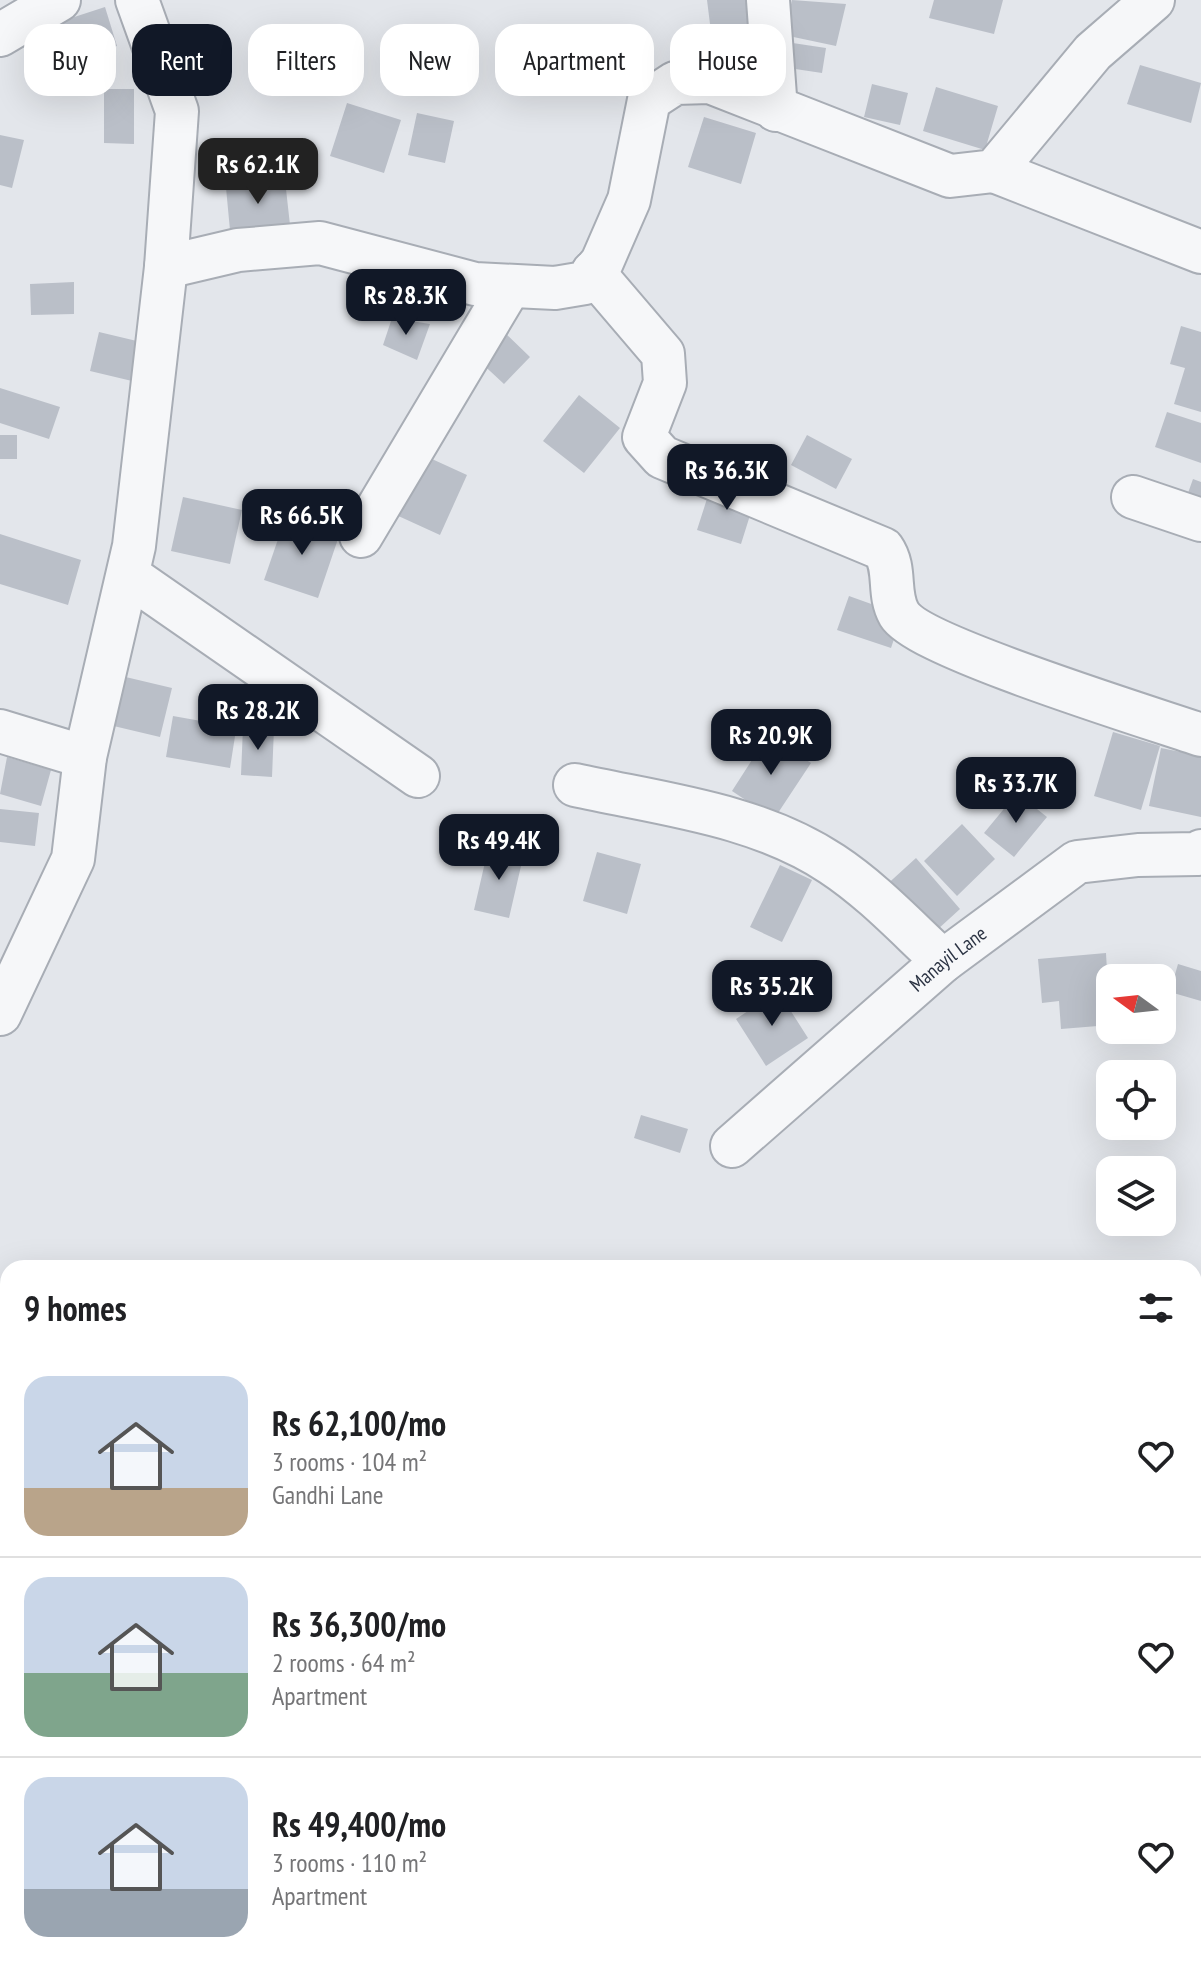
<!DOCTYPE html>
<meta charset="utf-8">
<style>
:root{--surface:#fff;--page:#f2f2f2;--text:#202124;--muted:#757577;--line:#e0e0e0;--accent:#111827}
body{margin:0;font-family:"PT Sans Narrow",sans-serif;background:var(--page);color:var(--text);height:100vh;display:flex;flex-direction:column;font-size:30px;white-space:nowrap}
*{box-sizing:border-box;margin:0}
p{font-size:26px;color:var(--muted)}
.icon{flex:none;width:44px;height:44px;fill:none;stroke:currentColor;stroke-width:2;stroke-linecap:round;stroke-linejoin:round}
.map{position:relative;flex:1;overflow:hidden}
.details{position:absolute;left:0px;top:1260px;width:1202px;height:714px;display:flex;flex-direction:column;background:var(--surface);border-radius:24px 24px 0 0;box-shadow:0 8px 32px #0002}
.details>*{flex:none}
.guide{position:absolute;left:24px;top:24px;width:800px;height:72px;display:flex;gap:16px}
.needle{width:52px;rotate:285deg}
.fabs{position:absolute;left:1096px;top:964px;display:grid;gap:16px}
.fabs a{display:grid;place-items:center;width:80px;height:80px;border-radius:16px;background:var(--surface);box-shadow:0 8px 32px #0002;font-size:40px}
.price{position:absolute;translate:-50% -68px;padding:0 18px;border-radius:16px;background:var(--accent);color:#fff;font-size:26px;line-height:52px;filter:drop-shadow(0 2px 4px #0008)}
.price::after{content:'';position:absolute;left:50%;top:48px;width:24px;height:18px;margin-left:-12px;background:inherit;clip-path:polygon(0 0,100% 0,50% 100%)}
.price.active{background:#222;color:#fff}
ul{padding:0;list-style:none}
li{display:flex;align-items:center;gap:24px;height:200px;padding:0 24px}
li+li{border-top:2px solid var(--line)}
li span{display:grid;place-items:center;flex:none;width:224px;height:160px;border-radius:24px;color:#555}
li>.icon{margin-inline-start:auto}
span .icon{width:96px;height:96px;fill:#fffc;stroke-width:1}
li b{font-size:34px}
h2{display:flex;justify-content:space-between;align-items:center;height:96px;padding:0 24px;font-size:34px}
.pill{padding:0 28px;border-radius:24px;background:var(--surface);box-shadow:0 8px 32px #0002;font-size:28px;line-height:72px}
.pill.active{background:var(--accent);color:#fff}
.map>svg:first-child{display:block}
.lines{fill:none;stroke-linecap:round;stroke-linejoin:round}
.stream{stroke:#9fb2ca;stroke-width:9}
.building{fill:#babfc8}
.minor-casing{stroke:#a8adb5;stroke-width:46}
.minor{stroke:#f6f7f9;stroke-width:42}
.labels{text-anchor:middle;stroke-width:6;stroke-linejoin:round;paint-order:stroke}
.street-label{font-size:20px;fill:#2b3343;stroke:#f3f5f8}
</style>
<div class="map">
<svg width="1201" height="1973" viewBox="0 0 1201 1973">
<rect width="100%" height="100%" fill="#e3e6eb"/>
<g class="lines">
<path class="stream" d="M 0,1822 L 8,1825
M 342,1966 L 349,1973"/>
</g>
<path class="building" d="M 707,0 L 752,0 L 754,28 L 711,32 Z
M 792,0 L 846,4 L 836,46 L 784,35 Z
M 934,0 L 1003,0 L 994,34 L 929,18 Z
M 105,7 L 117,46 L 71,61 L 59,22 Z
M 786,42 L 826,48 L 822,73 L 782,67 Z
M 1140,65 L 1201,83 L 1191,123 L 1127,104 Z
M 872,84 L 908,93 L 900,125 L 864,117 Z
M 936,87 L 998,106 L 985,150 L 923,131 Z
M 104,89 L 134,89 L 134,144 L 104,143 Z
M 347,103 L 401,120 L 384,173 L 330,156 Z
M 417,113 L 454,121 L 445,163 L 408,155 Z
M 704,117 L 756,133 L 741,184 L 688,167 Z
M 0,135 L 24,140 L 12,188 L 0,185 Z
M 284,171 L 291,234 L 231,241 L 225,177 Z
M 74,282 L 74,314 L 31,315 L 30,284 Z
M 392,318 L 430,324 L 417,360 L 383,345 Z
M 1181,326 L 1201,332 L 1201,412 L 1174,404 L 1185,368 L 1170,364 Z
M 503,331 L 530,357 L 504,384 L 476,358 Z
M 99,332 L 141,342 L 132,381 L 90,371 Z
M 0,388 L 60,407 L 49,439 L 0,423 Z
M 579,395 L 620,428 L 584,473 L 543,441 Z
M 1167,412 L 1201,423 L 1201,463 L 1155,447 Z
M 0,435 L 17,435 L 17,459 L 0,459 Z
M 807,435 L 852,459 L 836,489 L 791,465 Z
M 421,454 L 467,475 L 440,535 L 394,514 Z
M 1193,479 L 1201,482 L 1201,497 L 1188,493 Z
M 713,480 L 757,493 L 741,544 L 697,530 Z
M 183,497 L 242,510 L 230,564 L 171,551 Z
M 286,516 L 340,533 L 318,598 L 264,580 Z
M 0,534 L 81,560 L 68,605 L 0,584 Z
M 849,596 L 902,615 L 891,648 L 837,630 Z
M 113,674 L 172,688 L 160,737 L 101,723 Z
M 203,705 L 239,711 L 230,768 L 166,757 L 173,716 L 201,721 Z
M 243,727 L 274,728 L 272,777 L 241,775 Z
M 1113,732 L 1160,746 L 1141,810 L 1094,796 Z
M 768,735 L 811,763 L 774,819 L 732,791 Z
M 1161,748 L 1201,756 L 1201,817 L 1149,806 Z
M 7,757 L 51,770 L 41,806 L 0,794 Z
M 1017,793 L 1047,817 L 1014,857 L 984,833 Z
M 0,809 L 39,813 L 35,846 L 0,842 Z
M 962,824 L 995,859 L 957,896 L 924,861 Z
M 489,845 L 524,853 L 509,918 L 474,910 Z
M 597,852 L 641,864 L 627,914 L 583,901 Z
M 916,858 L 960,909 L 915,950 L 871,899 Z
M 780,865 L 812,880 L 782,942 L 750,927 Z
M 1106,953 L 1110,1025 L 1061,1029 L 1059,1001 L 1042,1003 L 1038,959 Z
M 1178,964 L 1201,971 L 1201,1001 L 1170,992 Z
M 778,991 L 808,1038 L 766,1066 L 736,1019 Z
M 641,1115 L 688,1129 L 680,1153 L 634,1138 Z"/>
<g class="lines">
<g class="minor-casing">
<g id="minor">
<path d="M 137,0 L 177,111 L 166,267 L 238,250 L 320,243 L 475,284 L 555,288 L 585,283 L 602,262 L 629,200 L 649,100 L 675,83 L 710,82 L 950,176 L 994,171 L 1093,52 L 1153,0"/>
<path d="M 768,0 L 776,110"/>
<path d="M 0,35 L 59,0"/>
<path d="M 994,171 L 1201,252"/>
<path d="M 593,272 L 663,354 L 665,383 L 644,437 L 662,457 L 883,549 C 897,569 887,593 899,614 C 919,647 1152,718 1201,735"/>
<path d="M 1133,497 L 1201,520"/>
<path d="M 361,536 L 510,286"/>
<path d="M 128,575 L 418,776"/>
<path d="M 0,731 L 85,757"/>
<path d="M 575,785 C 661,804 757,814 832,864 C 873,891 907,928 943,961"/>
<path d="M 0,1014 L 73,859 L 85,757 L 134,546 L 166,267"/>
<path id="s1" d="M 732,1146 L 943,961 L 1077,862 L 1138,855 L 1197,854 L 1201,851"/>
<path d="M 0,1776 L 8,1778"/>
<path d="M 1194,1931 L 1201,1919"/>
<path d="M 422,1966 L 428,1973"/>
<path d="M 1169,1973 L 1174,1966"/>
</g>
</g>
<use href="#minor" class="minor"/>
</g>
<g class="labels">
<g class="street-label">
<text dy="7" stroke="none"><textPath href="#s1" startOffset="286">Manayil Lane</textPath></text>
</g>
</g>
</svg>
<div class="fabs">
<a><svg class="needle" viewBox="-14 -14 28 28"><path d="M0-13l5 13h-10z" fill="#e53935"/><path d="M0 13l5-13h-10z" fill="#757577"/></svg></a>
<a><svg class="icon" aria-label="locate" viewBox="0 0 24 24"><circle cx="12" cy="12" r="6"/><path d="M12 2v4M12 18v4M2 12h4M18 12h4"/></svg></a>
<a><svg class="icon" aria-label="layers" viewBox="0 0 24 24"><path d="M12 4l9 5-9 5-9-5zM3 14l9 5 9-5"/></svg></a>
</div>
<b class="price active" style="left:258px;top:206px">Rs 62.1K</b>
<b class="price" style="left:406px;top:337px">Rs 28.3K</b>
<b class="price" style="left:727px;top:512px">Rs 36.3K</b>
<b class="price" style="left:302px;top:557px">Rs 66.5K</b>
<b class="price" style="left:258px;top:752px">Rs 28.2K</b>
<b class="price" style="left:771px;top:777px">Rs 20.9K</b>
<b class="price" style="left:1016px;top:825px">Rs 33.7K</b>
<b class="price" style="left:499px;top:882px">Rs 49.4K</b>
<b class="price" style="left:772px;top:1028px">Rs 35.2K</b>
<div class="guide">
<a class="pill">Buy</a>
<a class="pill active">Rent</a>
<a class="pill">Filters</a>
<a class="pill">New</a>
<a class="pill">Apartment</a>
<a class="pill">House</a>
</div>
<section class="details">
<h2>9 homes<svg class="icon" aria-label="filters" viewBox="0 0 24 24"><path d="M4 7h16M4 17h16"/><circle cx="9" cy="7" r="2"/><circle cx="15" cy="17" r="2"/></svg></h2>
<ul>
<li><span style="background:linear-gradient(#c9d6e8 70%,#b9a48a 0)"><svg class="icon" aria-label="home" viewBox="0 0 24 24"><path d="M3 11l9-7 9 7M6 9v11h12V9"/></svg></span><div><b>Rs 62,100/mo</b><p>3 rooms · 104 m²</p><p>Gandhi Lane</p></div><svg class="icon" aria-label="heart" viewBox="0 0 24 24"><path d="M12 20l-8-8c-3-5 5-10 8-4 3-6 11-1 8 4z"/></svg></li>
<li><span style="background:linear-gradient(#c9d6e8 60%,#7fa58c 0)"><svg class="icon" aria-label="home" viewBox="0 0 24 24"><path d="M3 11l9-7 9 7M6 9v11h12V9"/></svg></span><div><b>Rs 36,300/mo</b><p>2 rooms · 64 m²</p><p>Apartment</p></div><svg class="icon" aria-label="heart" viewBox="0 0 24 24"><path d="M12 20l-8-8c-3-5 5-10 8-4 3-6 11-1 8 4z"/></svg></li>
<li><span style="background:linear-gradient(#c9d6e8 70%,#9aa5b1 0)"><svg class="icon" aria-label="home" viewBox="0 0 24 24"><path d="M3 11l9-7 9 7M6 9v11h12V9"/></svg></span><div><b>Rs 49,400/mo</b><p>3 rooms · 110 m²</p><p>Apartment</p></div><svg class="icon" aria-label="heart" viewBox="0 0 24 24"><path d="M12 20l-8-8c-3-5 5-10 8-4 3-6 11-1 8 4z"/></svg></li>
</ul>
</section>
</div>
